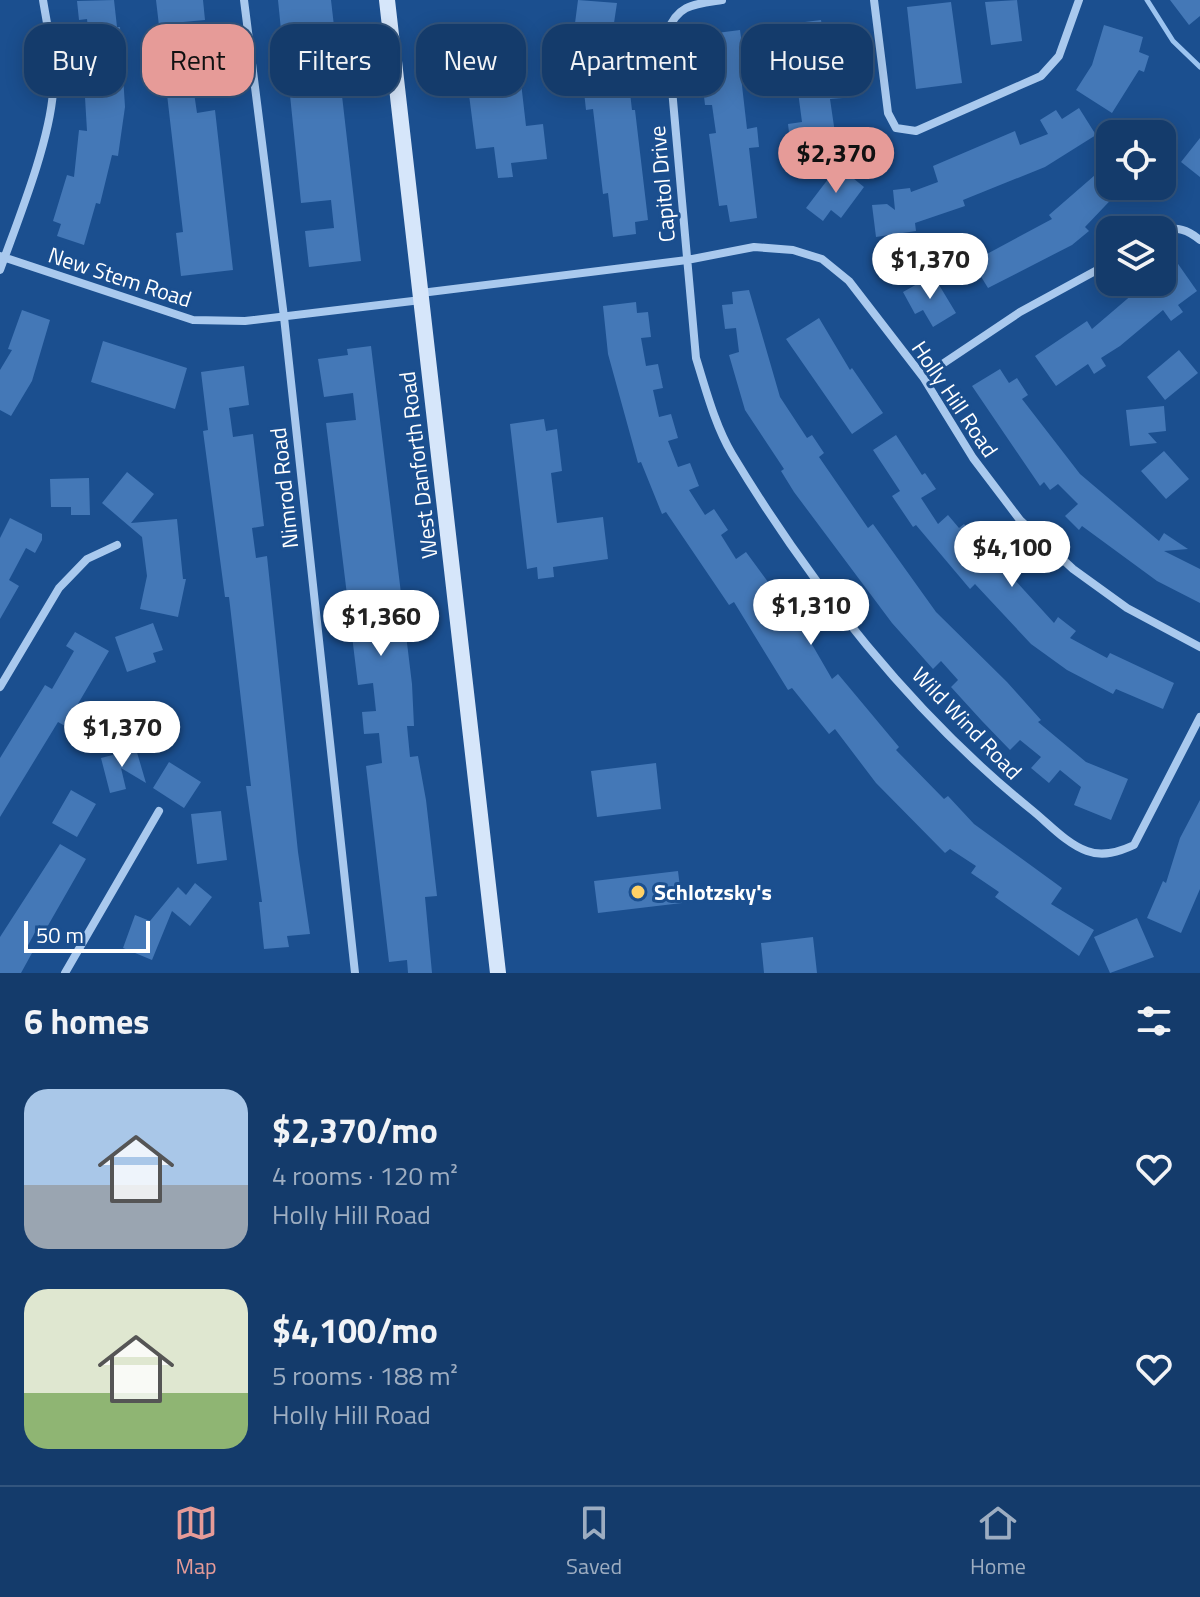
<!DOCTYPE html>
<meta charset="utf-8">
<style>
:root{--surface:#143b6b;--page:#1d4271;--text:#f1f3f6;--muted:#9dadc1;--line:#33557e;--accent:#e69b98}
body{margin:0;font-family:"Titillium Web",sans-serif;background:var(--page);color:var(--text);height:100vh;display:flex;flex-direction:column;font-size:30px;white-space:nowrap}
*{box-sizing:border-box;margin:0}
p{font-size:26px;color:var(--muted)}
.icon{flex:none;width:44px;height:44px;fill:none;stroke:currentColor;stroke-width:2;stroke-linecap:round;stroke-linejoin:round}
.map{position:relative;height:973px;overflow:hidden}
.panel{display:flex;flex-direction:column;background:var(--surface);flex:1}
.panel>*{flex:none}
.banner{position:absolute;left:24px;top:24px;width:1152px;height:72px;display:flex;gap:16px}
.tools{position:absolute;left:1096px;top:120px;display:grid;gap:16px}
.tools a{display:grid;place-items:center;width:80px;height:80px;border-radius:16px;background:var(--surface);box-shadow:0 4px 20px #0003,0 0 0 2px var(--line);font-size:40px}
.scale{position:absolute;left:24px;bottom:20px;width:126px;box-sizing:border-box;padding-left:8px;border:4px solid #fff;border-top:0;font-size:22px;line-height:28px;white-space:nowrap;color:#fff;-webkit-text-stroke:6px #1b4f8f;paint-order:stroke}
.price{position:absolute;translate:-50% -68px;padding:0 18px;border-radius:28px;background:#fff;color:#222;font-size:26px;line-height:52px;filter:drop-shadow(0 2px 4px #0008)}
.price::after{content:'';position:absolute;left:50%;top:48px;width:24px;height:18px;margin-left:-12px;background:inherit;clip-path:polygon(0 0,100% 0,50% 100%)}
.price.active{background:var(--accent);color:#111}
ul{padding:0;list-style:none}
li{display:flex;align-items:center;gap:24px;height:200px;padding:0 24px}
li span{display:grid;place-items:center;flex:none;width:224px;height:160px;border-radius:24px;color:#555}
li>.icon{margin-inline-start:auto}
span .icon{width:96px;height:96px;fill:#fffc;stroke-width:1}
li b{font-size:34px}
h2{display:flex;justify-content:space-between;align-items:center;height:96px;padding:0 24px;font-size:34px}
.pill{padding:0 28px;border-radius:24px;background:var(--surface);box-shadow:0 4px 20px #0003,0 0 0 2px var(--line);font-size:28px;line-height:72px}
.pill.active{background:var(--accent);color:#111}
.dock{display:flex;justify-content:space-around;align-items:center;height:112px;border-top:2px solid var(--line);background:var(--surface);font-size:22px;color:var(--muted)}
.dock a{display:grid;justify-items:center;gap:4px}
.dock .active{color:var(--accent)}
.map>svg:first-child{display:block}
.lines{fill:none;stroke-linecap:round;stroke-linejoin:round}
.stream{stroke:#9cc4f0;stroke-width:5}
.building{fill:#4478b7}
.street{stroke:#a9c9ee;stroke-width:8}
.secondary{stroke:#d6e6fa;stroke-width:16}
.poi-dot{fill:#ffd166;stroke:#1b4f8f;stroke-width:3}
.labels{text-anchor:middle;stroke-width:6;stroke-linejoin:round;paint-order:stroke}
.street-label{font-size:22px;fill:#fff;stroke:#1b4f8f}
.poi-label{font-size:22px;font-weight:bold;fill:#fff;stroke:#1b4f8f;text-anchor:start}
</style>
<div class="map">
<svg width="1200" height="973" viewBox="0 0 1200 973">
<rect width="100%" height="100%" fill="#1b4f8f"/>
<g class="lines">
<path class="stream" d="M 1147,0 L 1173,41 L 1200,67"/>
</g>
<path class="building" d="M 114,0 L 117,27 L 120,27 L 125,107 L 118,156 L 112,155 L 100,204 L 96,203 L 84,245 L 57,236 L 61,224 L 53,221 L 67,175 L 74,177 L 79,130 L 87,131 L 82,47 L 90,46 L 87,19 L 79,20 L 77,1 Z
M 156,0 L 203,0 L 205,20 L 183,22 L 187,48 L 208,45 L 212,84 L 193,86 L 197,113 L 215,110 L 233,270 L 181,276 L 176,233 L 183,232 Z
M 278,0 L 331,0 L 361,261 L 309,267 L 305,231 L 334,228 L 331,200 L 301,203 L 286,56 L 315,53 L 312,28 L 281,30 Z
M 578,0 L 617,3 L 614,23 L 619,67 L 627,66 L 632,110 L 635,110 L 648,220 L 635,222 L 636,234 L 613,237 L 608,193 L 603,194 L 593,109 L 586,110 L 581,64 L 574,65 L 569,32 L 574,31 Z
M 1017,0 L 1022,41 L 991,45 L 985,2 Z
M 1170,0 L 1200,0 L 1200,16 L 1189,25 Z
M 951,2 L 962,83 L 916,89 L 907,7 Z
M 821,20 L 824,39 L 836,38 L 839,62 L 843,98 L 830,99 L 836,140 L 808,143 L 831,161 L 793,166 L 788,124 L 802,122 L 789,24 Z
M 1104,25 L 1143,37 L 1139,52 L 1149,56 L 1144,72 L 1139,70 L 1112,113 L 1076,90 L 1092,65 Z
M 740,30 L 745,68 L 740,68 L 747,129 L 757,127 L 759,147 L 749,148 L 757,218 L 730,222 L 727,205 L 719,206 L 709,134 L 716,133 L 712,105 L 705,105 L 699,53 L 711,51 L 709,34 Z
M 516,39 L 526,126 L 543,124 L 547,159 L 511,163 L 513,177 L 498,178 L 494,147 L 476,149 L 468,87 L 487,85 L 482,43 Z
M 1079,108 L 1096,135 L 1045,167 L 963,200 L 965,206 L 915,223 L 916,231 L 876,237 L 872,205 L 887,204 L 895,210 L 893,190 L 910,188 L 911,192 L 938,182 L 933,166 L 1015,131 L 1020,145 L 1048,134 L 1040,120 L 1056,110 L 1062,119 Z
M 1162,120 L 1177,156 L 1162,163 Z
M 1200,138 L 1200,177 L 1181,162 Z
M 1110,162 L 1110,186 L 1124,186 L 1085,227 L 1089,231 L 1072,245 L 988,288 L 972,262 L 1052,219 L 1049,215 Z
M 838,166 L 864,187 L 841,218 L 831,210 L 823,221 L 806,208 Z
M 1176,261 L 1197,291 L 1178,305 L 1183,312 L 1171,321 L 1163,310 L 1120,346 L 1101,358 L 1106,366 L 1094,374 L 1088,364 L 1056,386 L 1035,356 L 1087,321 L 1092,329 L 1147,282 L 1162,282 L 1162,271 Z
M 933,275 L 956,313 L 933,327 L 923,310 L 915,314 L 903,292 Z
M 749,290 L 780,397 L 807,438 L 812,435 L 824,453 L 819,457 L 868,528 L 873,524 L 936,612 L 1007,682 L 1041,720 L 1038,722 L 1086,762 L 1128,779 L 1111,820 L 1074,805 L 1081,787 L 1060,770 L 1049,783 L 1031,768 L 1041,757 L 1020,740 L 1010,750 L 982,721 L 951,687 L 958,680 L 941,661 L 933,669 L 892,623 L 794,492 L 781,471 L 784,469 L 745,410 L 729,355 L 739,352 L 736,328 L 725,329 L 722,305 L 733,304 L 732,292 Z
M 636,302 L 637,313 L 648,312 L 651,337 L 641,338 L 646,366 L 658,364 L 663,388 L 653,390 L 659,417 L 671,414 L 678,438 L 668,441 L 678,467 L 690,463 L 699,486 L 689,490 L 705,515 L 714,509 L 728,530 L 721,535 L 736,559 L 746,552 L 806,634 L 832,679 L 838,674 L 899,747 L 896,750 L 944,799 L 948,796 L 974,824 L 1062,888 L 1051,904 L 1094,930 L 1079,956 L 995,897 L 999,892 L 971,873 L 976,866 L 950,849 L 945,853 L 876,783 L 835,729 L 829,734 L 792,688 L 788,690 L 734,602 L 729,605 L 666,512 L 662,514 L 641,462 L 638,463 L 608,354 L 603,306 Z
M 22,310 L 50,320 L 32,381 L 11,416 L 0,410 L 0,370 L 12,350 L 8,349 Z
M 819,318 L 850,370 L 852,368 L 883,413 L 852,434 L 786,339 Z
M 103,341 L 187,368 L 175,409 L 91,382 Z
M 371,346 L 412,684 L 414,726 L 407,726 L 410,757 L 418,756 L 426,800 L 437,896 L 425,897 L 432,973 L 408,973 L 407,960 L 389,962 L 366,766 L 382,763 L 379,733 L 364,734 L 362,712 L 376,711 L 373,683 L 358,685 L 326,423 L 356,420 L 353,393 L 324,397 L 318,359 L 348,355 L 347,349 Z
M 1179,350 L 1198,373 L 1165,400 L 1147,377 Z
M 244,366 L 249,405 L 229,408 L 233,437 L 253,434 L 264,526 L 252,528 L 256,558 L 267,556 L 298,852 L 310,934 L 287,936 L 289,947 L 264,949 L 259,902 L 262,902 L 246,786 L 251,786 L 229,597 L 225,597 L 203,431 L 208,430 L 201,372 Z
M 1000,369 L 1009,383 L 1017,378 L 1028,395 L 1022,399 L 1080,474 L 1159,541 L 1164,533 L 1188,549 L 1164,551 L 1200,569 L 1200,603 L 1157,581 L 1082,526 L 1079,530 L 1065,516 L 1078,504 L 1058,484 L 1050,490 L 1044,482 L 1040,486 L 972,386 Z
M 1164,406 L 1166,431 L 1148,433 L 1157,443 L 1130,446 L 1126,410 Z
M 544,419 L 546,431 L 557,429 L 562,471 L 551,473 L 557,523 L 603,517 L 608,559 L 553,567 L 554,577 L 538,579 L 537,567 L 527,569 L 510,424 Z
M 896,435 L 922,475 L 925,473 L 936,489 L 921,498 L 938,524 L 948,515 L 959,528 L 964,524 L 1054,623 L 1058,617 L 1076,631 L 1070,638 L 1107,658 L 1110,653 L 1174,683 L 1163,709 L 1116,689 L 1113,694 L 1067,670 L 1031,644 L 975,584 L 970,589 L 916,525 L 913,527 L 892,496 L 900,491 L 873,450 Z
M 1164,451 L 1189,479 L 1166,499 L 1141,471 Z
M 127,472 L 154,494 L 131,523 L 177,519 L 183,579 L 186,579 L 178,617 L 140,609 L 147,576 L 142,537 L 102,503 Z
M 89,478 L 90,515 L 71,515 L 71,507 L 51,507 L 50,479 Z
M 10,518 L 42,534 L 42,540 L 35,553 L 26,548 L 9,580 L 19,586 L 0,619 L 0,538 Z
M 153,623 L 163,650 L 153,653 L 156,662 L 127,672 L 115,637 Z
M 75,632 L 109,651 L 65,726 L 58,722 L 0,817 L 0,758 L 45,685 L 52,689 L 74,651 L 66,646 Z
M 128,702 L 154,705 L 148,747 L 129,745 L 132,719 L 126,718 Z
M 136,749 L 146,783 L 121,768 L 126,789 L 110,793 L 101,758 Z
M 169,762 L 201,782 L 184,808 L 153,788 Z
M 656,763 L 661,809 L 597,817 L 591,771 Z
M 71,790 L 96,804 L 77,837 L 52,823 Z
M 1200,800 L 1200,889 L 1181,933 L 1147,918 L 1163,881 L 1166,883 L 1180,838 Z
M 221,811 L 227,860 L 197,864 L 191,814 Z
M 60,844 L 86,859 L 46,929 L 39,925 L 26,949 L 32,953 L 21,973 L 0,973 L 0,937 Z
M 678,871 L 682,903 L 598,913 L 594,881 Z
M 195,883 L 212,897 L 190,926 L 172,911 L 152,960 L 123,948 L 135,915 L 150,921 L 178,887 L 186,895 Z
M 1137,918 L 1154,957 L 1110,973 L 1094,937 Z
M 813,937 L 817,973 L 764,973 L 761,943 Z"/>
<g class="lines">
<path class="street" d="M 244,0 L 284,317 L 355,973
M 722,0 C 695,4 677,4 667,33 L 696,358 C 706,390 715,425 732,454 C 811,585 913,715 1033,811 C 1049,824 1067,844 1087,851 C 1103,857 1119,852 1134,845 L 1200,717
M 874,0 L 888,113 L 896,128 L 916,131 L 1041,76 L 1059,56 L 1079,0
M 1162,231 C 1177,226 1188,230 1200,240
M 0,256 L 193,320 L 245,321 L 421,300
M 0,270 C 18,220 49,144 53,92 C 55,61 48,30 43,0
M 421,293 L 687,260 L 754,247 L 793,250 L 822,259 L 849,281 L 923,377 L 973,458 L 1020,520 L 1073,569 L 1127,608 L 1200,647
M 923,377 L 1020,312 L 1110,263
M 0,687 L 59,588 L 87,559 L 117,545
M 65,973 L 159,811"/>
<path class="secondary" d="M 387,0 L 498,973"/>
</g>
<circle class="poi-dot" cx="638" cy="892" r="8"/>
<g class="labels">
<g class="street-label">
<text transform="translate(662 184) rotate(-95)" y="8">Capitol Drive</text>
<text transform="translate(120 277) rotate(18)" y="8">New Stem Road</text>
<text transform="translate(955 399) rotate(56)" y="8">Holly Hill Road</text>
<text transform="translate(418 465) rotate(-97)" y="8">West Danforth Road</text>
<text transform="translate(284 488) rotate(-96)" y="8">Nimrod Road</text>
<text transform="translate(967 723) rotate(46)" y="8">Wild Wind Road</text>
</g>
<g class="poi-label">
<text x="654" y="900">Schlotzsky's</text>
</g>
</g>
</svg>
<div class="tools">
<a><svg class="icon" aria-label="locate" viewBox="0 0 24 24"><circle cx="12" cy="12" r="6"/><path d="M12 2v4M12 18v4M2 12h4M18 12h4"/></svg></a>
<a><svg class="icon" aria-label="layers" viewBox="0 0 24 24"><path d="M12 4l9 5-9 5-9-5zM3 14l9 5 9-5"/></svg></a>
</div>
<div class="scale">50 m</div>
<b class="price active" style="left:836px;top:195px">$2,370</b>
<b class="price" style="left:930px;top:301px">$1,370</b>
<b class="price" style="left:1012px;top:589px">$4,100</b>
<b class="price" style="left:811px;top:647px">$1,310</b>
<b class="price" style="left:381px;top:658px">$1,360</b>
<b class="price" style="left:122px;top:769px">$1,370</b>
<div class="banner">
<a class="pill">Buy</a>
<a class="pill active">Rent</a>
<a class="pill">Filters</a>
<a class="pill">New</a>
<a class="pill">Apartment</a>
<a class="pill">House</a>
</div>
</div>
<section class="panel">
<h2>6 homes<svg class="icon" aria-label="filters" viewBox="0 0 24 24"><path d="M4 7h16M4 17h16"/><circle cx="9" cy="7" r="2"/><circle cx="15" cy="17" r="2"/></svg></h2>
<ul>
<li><span style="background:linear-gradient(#a9c7e8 60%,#9aa5b1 0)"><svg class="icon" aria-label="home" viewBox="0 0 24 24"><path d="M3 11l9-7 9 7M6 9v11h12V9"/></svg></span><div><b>$2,370/mo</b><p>4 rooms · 120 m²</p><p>Holly Hill Road</p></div><svg class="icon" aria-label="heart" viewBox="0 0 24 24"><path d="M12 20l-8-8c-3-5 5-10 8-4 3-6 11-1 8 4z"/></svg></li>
<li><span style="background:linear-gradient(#dfe7d0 65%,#8fb573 0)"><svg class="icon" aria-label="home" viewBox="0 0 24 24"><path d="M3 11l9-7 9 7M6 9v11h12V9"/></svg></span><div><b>$4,100/mo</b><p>5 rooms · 188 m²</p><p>Holly Hill Road</p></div><svg class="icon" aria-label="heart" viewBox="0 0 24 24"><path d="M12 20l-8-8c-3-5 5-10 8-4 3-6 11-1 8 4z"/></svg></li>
</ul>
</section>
<nav class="dock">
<a class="active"><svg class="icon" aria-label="map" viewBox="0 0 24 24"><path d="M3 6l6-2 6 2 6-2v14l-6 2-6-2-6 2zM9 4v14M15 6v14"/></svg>Map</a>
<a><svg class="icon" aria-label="saved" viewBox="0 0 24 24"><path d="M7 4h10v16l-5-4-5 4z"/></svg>Saved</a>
<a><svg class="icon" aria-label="home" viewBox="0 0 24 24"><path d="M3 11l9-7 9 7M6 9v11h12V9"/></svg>Home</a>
</nav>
